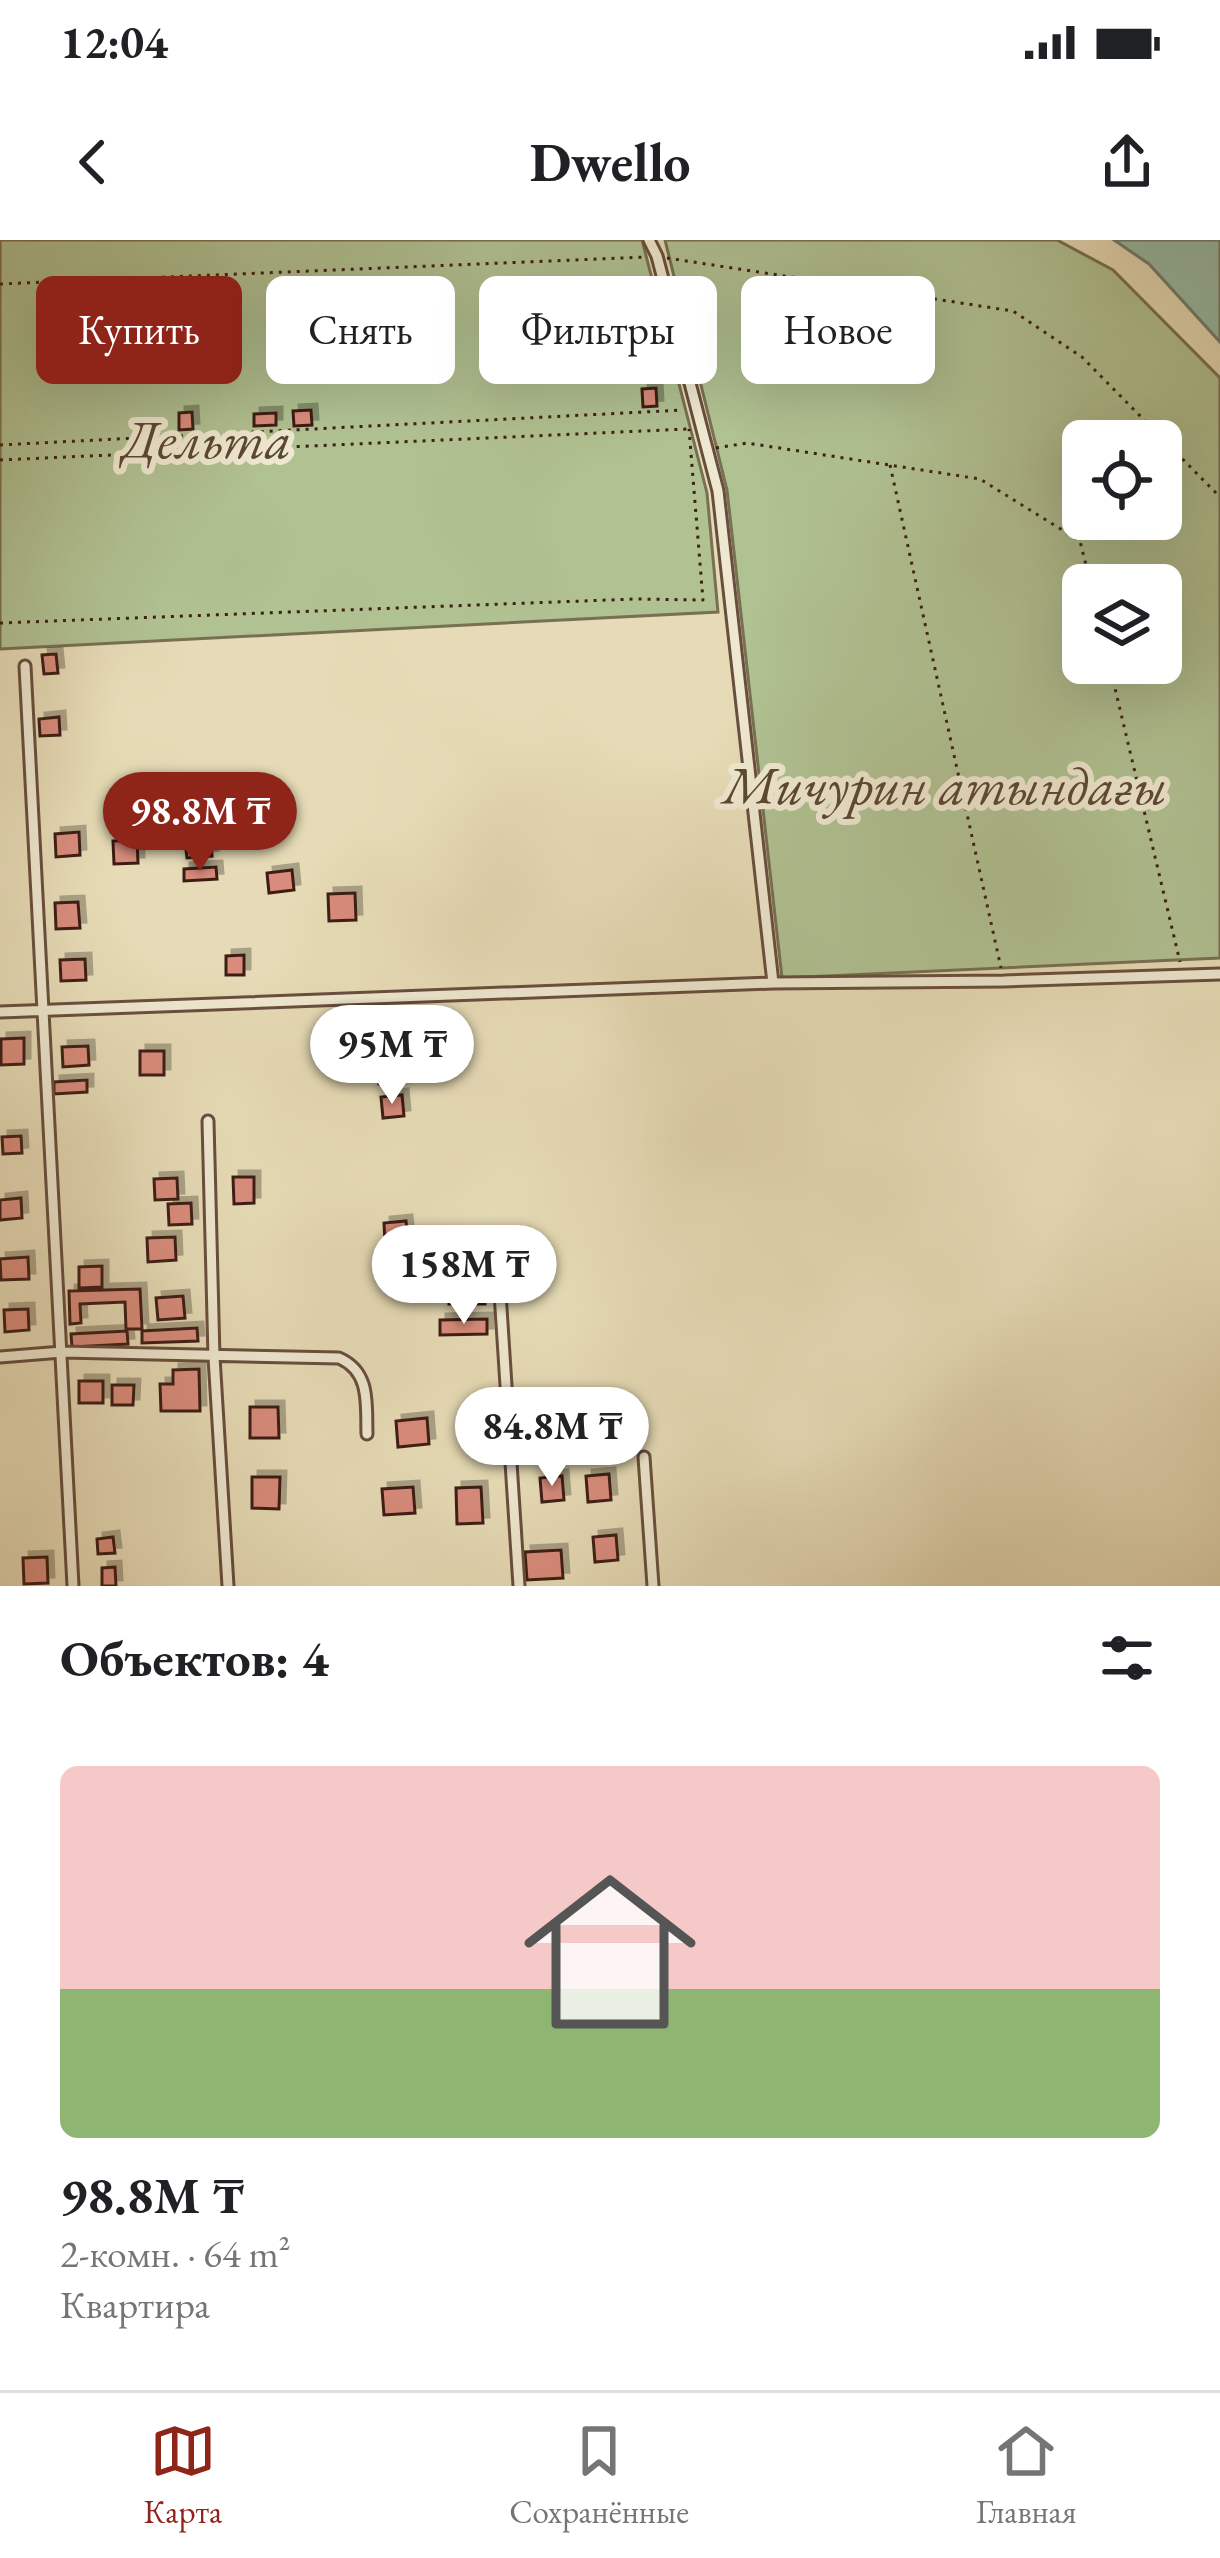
<!DOCTYPE html>
<html lang="ru">
<meta charset="utf-8">
<style>
:root{--surface:#fff;--page:#f2f2f2;--text:#202124;--muted:#757577;--line:#e0e0e0;--accent:#8f2418}
body{margin:0;font-family:"EB Garamond",serif;background:var(--page);color:var(--text);height:100vh;display:flex;flex-direction:column;font-size:45px;white-space:nowrap}
*{box-sizing:border-box;margin:0}
p{font-size:39px;color:var(--muted)}
.icon{flex:none;width:66px;height:66px;fill:none;stroke:currentColor;stroke-width:2;stroke-linecap:round;stroke-linejoin:round}
.map{position:relative;height:1346px;overflow:hidden}
.panel{display:flex;flex-direction:column;background:var(--surface);flex:1}
.panel>*{flex:none}
.guide{position:absolute;left:36px;top:36px;width:1149px;height:108px;display:flex;gap:24px}
.buttons{position:absolute;left:1062px;top:180px;display:grid;gap:24px}
.buttons a{display:grid;place-items:center;width:120px;height:120px;border-radius:18px;background:var(--surface);box-shadow:0 12px 48px #0002;font-size:60px}
.price{position:absolute;translate:-50% -102px;padding:0 27px;border-radius:42px;background:#fff;color:#222;font-size:39px;line-height:78px;filter:drop-shadow(0 3px 6px #0008)}
.price::after{content:'';position:absolute;left:50%;top:72px;width:36px;height:27px;margin-left:-18px;background:inherit;clip-path:polygon(0 0,100% 0,50% 100%)}
.price.active{background:var(--accent);color:#fff}
ul{padding:0;list-style:none}
li{display:grid;align-content:center;gap:24px;height:636px;padding:0 60px}
li span{display:grid;place-items:center;height:372px;border-radius:18px;color:#555}
li>.icon{margin-inline-start:auto}
span .icon{width:216px;height:216px;fill:#fffc;stroke-width:1}
li b{font-size:51px}
h2{display:flex;justify-content:space-between;align-items:center;height:144px;padding:0 60px;font-size:51px}
.chip{padding:0 42px;border-radius:18px;background:var(--surface);box-shadow:0 12px 48px #0002;font-size:42px;line-height:108px}
.chip.active{background:var(--accent);color:#fff}
.status{display:flex;justify-content:space-between;align-items:center;height:84px;padding:0 60px;background:var(--surface);direction:ltr}
.status svg{height:33px;fill:currentColor}
header{display:flex;justify-content:space-between;align-items:center;height:156px;padding:0 60px;background:var(--surface);font-size:54px;font-weight:700}
.dock{display:flex;justify-content:space-around;align-items:center;height:168px;border-top:3px solid var(--line);background:var(--surface);font-size:33px;color:var(--muted)}
.dock a{display:grid;justify-items:center;gap:6px}
.dock .active{color:var(--accent)}
.map>svg:first-child{display:block}
.green{fill:#b0c192;stroke:#777052;stroke-width:3;fill-rule:evenodd}
.water{fill:#97bca8;stroke:#737d6c;stroke-width:3}
.building{fill:#d98c7c;stroke:#3e1f13;stroke-width:3;filter:url(#shadow)}
.lines{fill:none;stroke-linecap:round;stroke-linejoin:round}
.street-casing{stroke:#684e3c;stroke-width:15}
.path{stroke:#3e1f13;stroke-width:3;stroke-dasharray:3 6;stroke-linecap:butt}
.street{stroke:#efe8d0;stroke-width:9}
.labels{text-anchor:middle;stroke-width:12;stroke-linejoin:round;paint-order:stroke}
.park-label{font-size:54px;font-style:italic;fill:#5a4833;stroke:#efe8d0}
</style>
<div class="status"><b>12:04</b><svg viewBox="0 0 49 12"><path d="M0 12V9h3v3zM5 12V6h3v6zM10 12V3h3v9zM15 12V0h3v12zM26 1h20v11H26zM47 4h2v5h-2z"/></svg></div>
<header><svg class="icon" aria-label="back" viewBox="0 0 24 24"><path d="M15 5l-7 7 7 7"/></svg>Dwello<svg class="icon" aria-label="share" viewBox="0 0 24 24"><path d="M12 15V3M7 8l5-5 5 5M5 13v7h14v-7"/></svg></header>
<div class="map">
<svg width="1220" height="1346" viewBox="0 0 1220 1346">
<defs>
<filter id="shadow"><feDropShadow dx="6" dy="-6" stdDeviation="0" flood-color="#0004"/></filter>
</defs>
<rect width="100%" height="100%" fill="#e6dbb6"/>
<filter id="stains"><feTurbulence type="fractalNoise" baseFrequency=".00167" numOctaves="4"/><feColorMatrix values="0 0 0 0 .2 0 0 0 0 .09 0 0 0 0 .02 0 0 0 .5 -.17"/></filter>
<radialGradient id="worn" r=".72"><stop offset=".6" stop-color="#630" stop-opacity="0"/><stop offset="1" stop-color="#630" stop-opacity=".3"/></radialGradient>
<path class="green" d="M 0,0 L 642,0 L 707,253 L 718,372 L 0,409 Z
M 665,0 L 1057,0 L 1113,30 L 1220,138 L 1220,718 L 782,738 L 727,250 ZM 1083,201 L 1161,201 L 1161,279 L 1083,279 ZM 1083,345 L 1161,345 L 1161,423 L 1083,423 Z"/>
<path class="water" d="M 1114,0 L 1220,0 L 1220,102 L 1149,24 Z"/>
<path class="building" d="M 656,148 L 657,166 L 643,167 L 642,149 Z
M 311,170 L 312,185 L 294,186 L 293,171 Z
M 192,172 L 193,189 L 179,190 L 179,173 Z
M 276,173 L 276,185 L 254,186 L 254,174 Z
M 56,414 L 58,433 L 44,434 L 42,415 Z
M 59,477 L 60,495 L 40,496 L 39,479 Z
M 79,592 L 80,615 L 56,617 L 55,594 Z
M 137,600 L 138,623 L 114,624 L 113,601 Z
M 211,600 L 212,616 L 187,618 L 185,602 Z
M 216,627 L 217,639 L 184,641 L 184,629 Z
M 292,630 L 294,650 L 269,653 L 267,633 Z
M 355,653 L 356,680 L 329,681 L 328,654 Z
M 78,662 L 80,688 L 56,689 L 55,663 Z
M 244,715 L 244,735 L 226,735 L 226,716 Z
M 85,719 L 86,740 L 61,741 L 60,720 Z
M 24,798 L 24,824 L 1,825 L 1,799 Z
M 88,806 L 89,825 L 63,827 L 62,807 Z
M 140,811 L 164,811 L 164,835 L 140,835 Z
M 378,823 L 400,823 L 401,844 L 379,844 Z
M 87,840 L 87,852 L 54,854 L 54,842 Z
M 402,855 L 404,876 L 383,878 L 381,857 Z
M 21,896 L 22,913 L 3,914 L 2,897 Z
M 233,937 L 254,937 L 254,963 L 234,964 Z
M 177,938 L 178,959 L 155,960 L 154,939 Z
M 21,958 L 22,978 L 0,980 L 0,960 Z
M 191,963 L 192,984 L 169,985 L 168,964 Z
M 406,981 L 408,1000 L 385,1002 L 384,983 Z
M 175,997 L 176,1020 L 148,1022 L 147,998 Z
M 28,1017 L 29,1039 L 1,1040 L 0,1019 Z
M 102,1026 L 102,1047 L 79,1048 L 79,1027 Z
M 407,1028 L 408,1044 L 387,1046 L 386,1030 Z
M 449,1042 L 486,1042 L 485,1064 L 449,1064 Z
M 140,1049 L 142,1089 L 126,1089 L 125,1062 L 80,1064 L 81,1083 L 70,1084 L 69,1051 Z
M 183,1056 L 185,1078 L 158,1080 L 156,1058 Z
M 28,1069 L 29,1090 L 5,1092 L 4,1070 Z
M 487,1079 L 487,1094 L 440,1095 L 440,1080 Z
M 197,1088 L 198,1101 L 142,1103 L 142,1091 Z
M 127,1091 L 128,1104 L 72,1107 L 71,1094 Z
M 199,1129 L 200,1171 L 161,1171 L 160,1144 L 173,1144 L 173,1130 Z
M 79,1141 L 103,1141 L 103,1163 L 79,1163 Z
M 112,1145 L 134,1145 L 133,1165 L 112,1165 Z
M 250,1167 L 278,1167 L 279,1198 L 250,1198 Z
M 427,1178 L 429,1204 L 398,1207 L 396,1181 Z
M 609,1234 L 611,1260 L 588,1262 L 586,1236 Z
M 562,1236 L 564,1260 L 542,1262 L 540,1238 Z
M 252,1237 L 280,1237 L 279,1269 L 252,1268 Z
M 413,1247 L 415,1273 L 384,1275 L 382,1249 Z
M 481,1247 L 483,1283 L 457,1284 L 456,1248 Z
M 616,1295 L 618,1320 L 595,1322 L 593,1297 Z
M 113,1297 L 115,1313 L 98,1314 L 97,1299 Z
M 561,1310 L 563,1338 L 527,1340 L 525,1312 Z
M 47,1317 L 48,1343 L 24,1344 L 23,1318 Z
M 115,1327 L 116,1346 L 102,1346 L 102,1328 Z"/>
<g class="lines">
<g class="street-casing">
<path id="street" d="M 649,0 L 657,16 L 718,251 L 773,743
M 25,426 L 73,1346
M 0,772 L 773,743 L 1004,741 L 1220,734
M 208,881 L 214,1117 L 228,1346
M 498,1022 L 519,1346
M 0,1117 L 62,1112 L 339,1118 C 371,1132 366,1164 367,1194
M 644,1217 L 653,1346"/>
</g>
<path class="path" d="M 667,18 L 1013,71 L 1082,117 L 1220,257
M 0,44 L 646,17
M 0,205 L 683,170
M 716,208 L 747,203 L 980,239 L 1080,301 L 1091,345
M 0,220 L 687,189
M 890,225 L 1001,728
M 0,383 L 635,359 L 703,360 L 689,189
M 1109,423 L 1180,722"/>
<use href="#street" class="street"/>
</g>
<g class="labels">
<g class="park-label">
<text x="207" y="218">Дельта</text>
<text x="945" y="564">Мичурин атындағы</text>
</g>
</g>
<rect width="100%" height="100%" filter="url(#stains)"/>
<rect width="100%" height="100%" fill="url(#worn)"/>
</svg>
<div class="buttons">
<a><svg class="icon" aria-label="locate" viewBox="0 0 24 24"><circle cx="12" cy="12" r="6"/><path d="M12 2v4M12 18v4M2 12h4M18 12h4"/></svg></a>
<a><svg class="icon" aria-label="layers" viewBox="0 0 24 24"><path d="M12 4l9 5-9 5-9-5zM3 14l9 5 9-5"/></svg></a>
</div>
<b class="price active" style="left:200px;top:634px">98.8M ₸</b>
<b class="price" style="left:392px;top:867px">95M ₸</b>
<b class="price" style="left:464px;top:1087px">158M ₸</b>
<b class="price" style="left:552px;top:1249px">84.8M ₸</b>
<div class="guide">
<a class="chip active">Купить</a>
<a class="chip">Снять</a>
<a class="chip">Фильтры</a>
<a class="chip">Новое</a>
</div>
</div>
<section class="panel">
<h2>Объектов: 4<svg class="icon" aria-label="filters" viewBox="0 0 24 24"><path d="M4 7h16M4 17h16"/><circle cx="9" cy="7" r="2"/><circle cx="15" cy="17" r="2"/></svg></h2>
<ul>
<li><span style="background:linear-gradient(#f6c9c9 60%,#8fb573 0)"><svg class="icon" aria-label="home" viewBox="0 0 24 24"><path d="M3 11l9-7 9 7M6 9v11h12V9"/></svg></span><div><b>98.8M ₸</b><p>2-комн. · 64 m²</p><p>Квартира</p></div></li>
</ul>
</section>
<nav class="dock">
<a class="active"><svg class="icon" aria-label="map" viewBox="0 0 24 24"><path d="M3 6l6-2 6 2 6-2v14l-6 2-6-2-6 2zM9 4v14M15 6v14"/></svg>Карта</a>
<a><svg class="icon" aria-label="saved" viewBox="0 0 24 24"><path d="M7 4h10v16l-5-4-5 4z"/></svg>Сохранённые</a>
<a><svg class="icon" aria-label="home" viewBox="0 0 24 24"><path d="M3 11l9-7 9 7M6 9v11h12V9"/></svg>Главная</a>
</nav>
